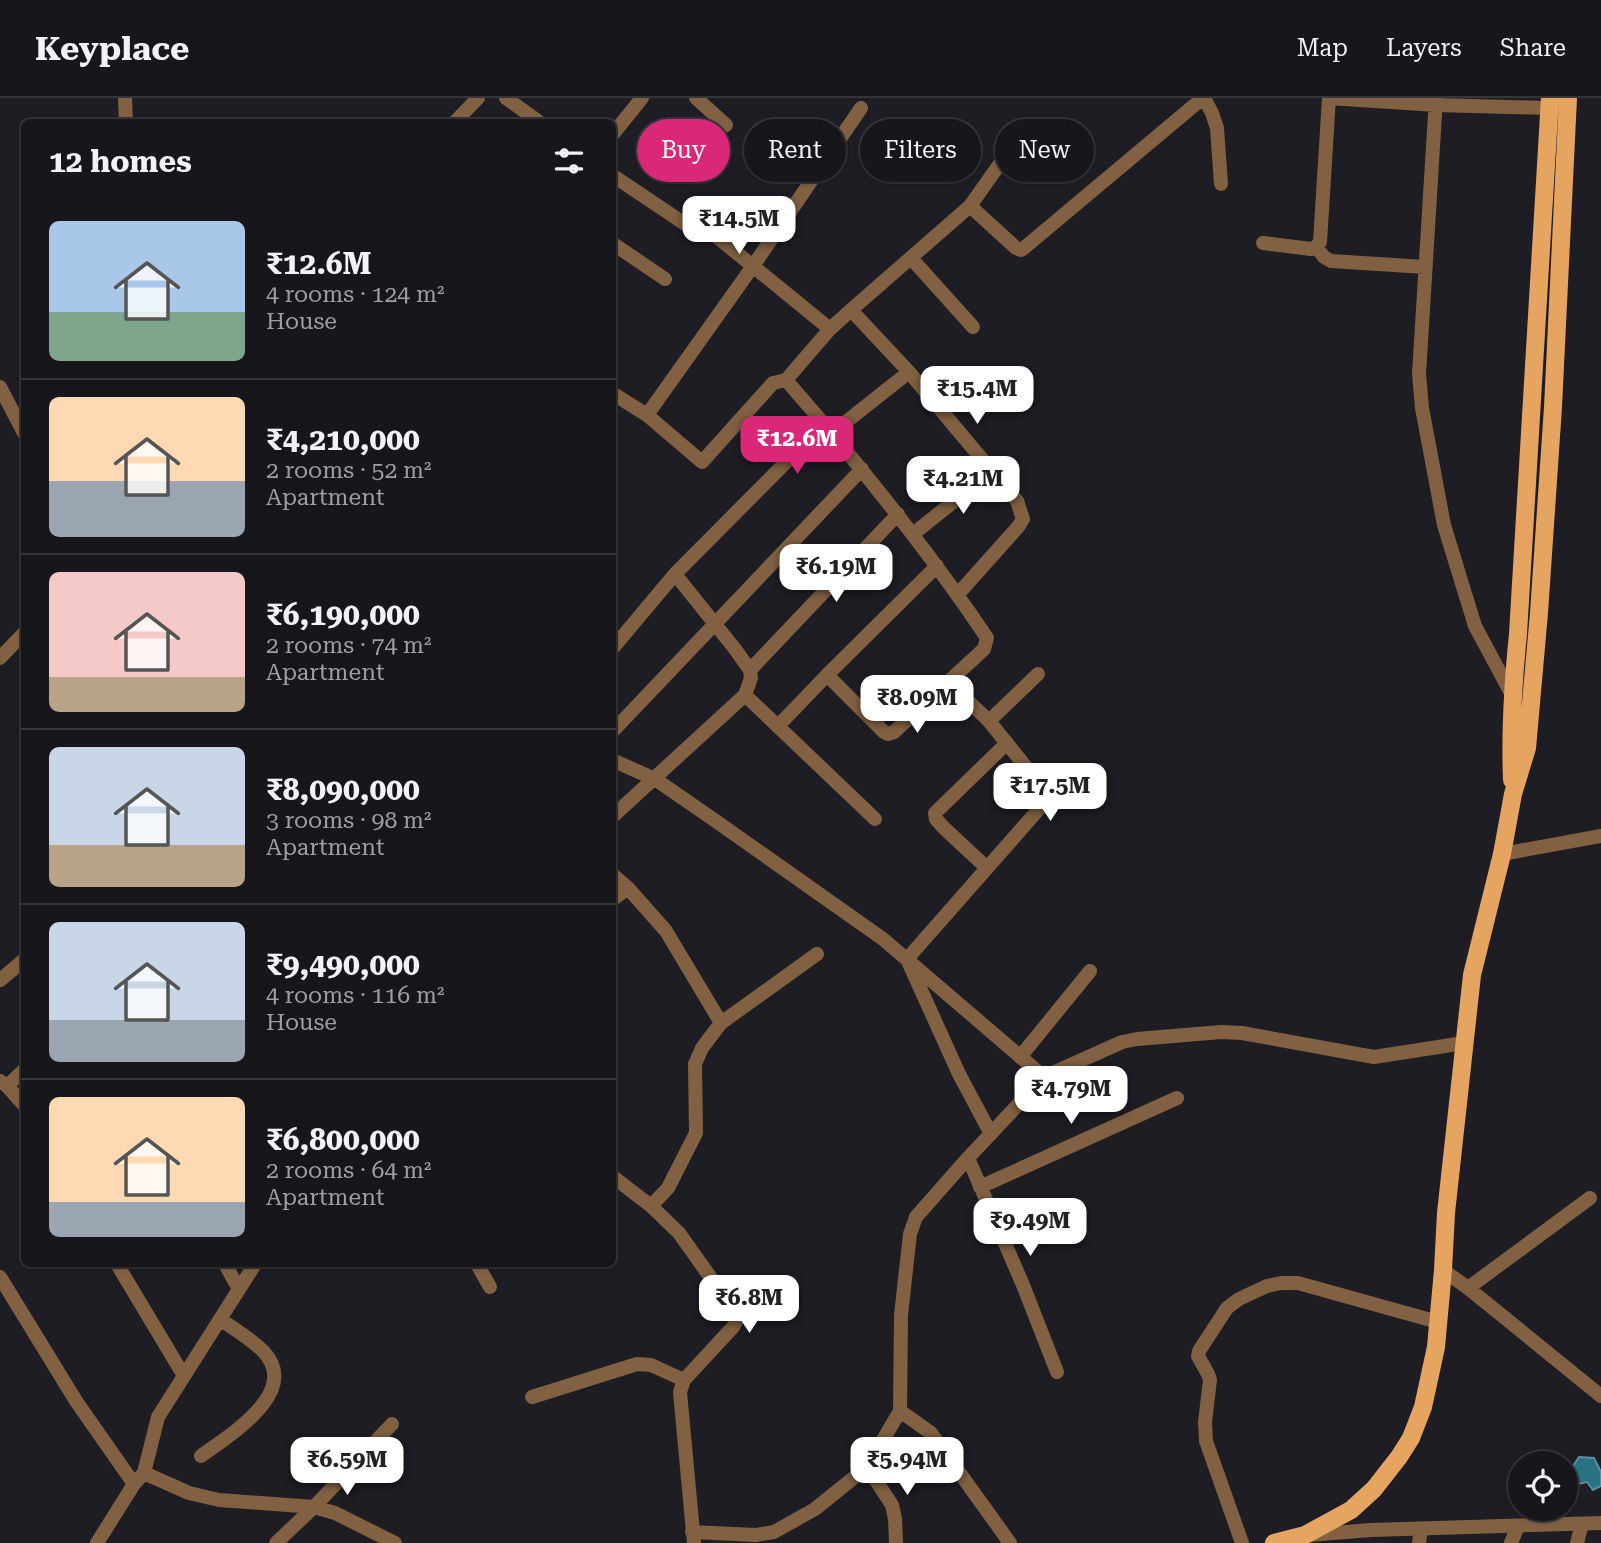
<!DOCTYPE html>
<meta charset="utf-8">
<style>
:root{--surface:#16161b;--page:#1f1f24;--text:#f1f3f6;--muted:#9e9fa3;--line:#35353a;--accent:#db2777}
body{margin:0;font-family:"Roboto Serif",serif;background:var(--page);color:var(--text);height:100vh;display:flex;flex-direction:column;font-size:26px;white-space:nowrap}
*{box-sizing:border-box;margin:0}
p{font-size:23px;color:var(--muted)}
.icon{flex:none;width:38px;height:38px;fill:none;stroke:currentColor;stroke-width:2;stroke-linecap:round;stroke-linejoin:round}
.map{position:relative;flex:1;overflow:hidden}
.panel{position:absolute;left:21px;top:21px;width:595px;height:1148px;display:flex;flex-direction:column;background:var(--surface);border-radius:10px;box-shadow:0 2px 5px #0004,0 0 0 2px var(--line)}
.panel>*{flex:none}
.top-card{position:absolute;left:637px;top:21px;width:665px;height:63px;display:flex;gap:14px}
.fabs{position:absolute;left:1508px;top:1353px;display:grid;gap:14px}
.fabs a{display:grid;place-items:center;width:70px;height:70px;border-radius:50%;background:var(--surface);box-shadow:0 2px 5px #0004,0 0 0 2px var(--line);font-size:35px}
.price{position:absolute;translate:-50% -60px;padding:0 16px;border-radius:14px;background:#fff;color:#222;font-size:23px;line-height:46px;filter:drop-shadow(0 2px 4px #0008)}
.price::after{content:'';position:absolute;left:50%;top:42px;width:21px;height:16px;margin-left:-10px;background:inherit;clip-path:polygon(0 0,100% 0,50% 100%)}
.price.active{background:var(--accent);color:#fff}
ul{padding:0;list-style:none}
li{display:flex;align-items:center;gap:21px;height:175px;padding:0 28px}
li+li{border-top:2px solid var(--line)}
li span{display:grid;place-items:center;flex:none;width:196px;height:140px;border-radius:10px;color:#555}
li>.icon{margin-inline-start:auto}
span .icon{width:84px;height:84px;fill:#fffc;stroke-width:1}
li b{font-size:30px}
h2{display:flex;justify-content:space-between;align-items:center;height:84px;padding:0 28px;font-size:30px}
.chip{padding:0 24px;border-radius:32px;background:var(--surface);box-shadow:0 2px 5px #0004,0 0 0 2px var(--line);font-size:24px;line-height:63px}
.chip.active{background:var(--accent);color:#fff}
header{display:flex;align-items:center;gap:42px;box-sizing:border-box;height:98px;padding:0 35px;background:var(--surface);border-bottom:2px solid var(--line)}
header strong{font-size:33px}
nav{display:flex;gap:38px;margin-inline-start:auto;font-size:24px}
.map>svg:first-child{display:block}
.water{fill:#297283;stroke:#5c8f9c;stroke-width:2}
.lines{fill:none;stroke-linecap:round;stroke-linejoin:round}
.minor{stroke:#816142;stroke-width:14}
.tertiary{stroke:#816142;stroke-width:14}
.primary{stroke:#e6a461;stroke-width:18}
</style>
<header>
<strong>Keyplace</strong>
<nav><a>Map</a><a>Layers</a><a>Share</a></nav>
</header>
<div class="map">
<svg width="1601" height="1445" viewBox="0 0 1601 1445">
<rect width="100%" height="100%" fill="#1e1d24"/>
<path class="water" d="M 1579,1359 L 1594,1360 L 1601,1374 L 1601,1388 L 1593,1392 L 1587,1384 L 1570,1388 L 1573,1368 Z"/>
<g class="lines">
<path class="minor" d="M 125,0 L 126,24
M 506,0 L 539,24
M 696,0 L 726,27
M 1204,0 L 1212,15 L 1217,30 L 1221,86
M 1329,0 L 1436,7 L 1549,10
M 1436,0 L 1419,276 L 1422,310 L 1444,427 L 1475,528 L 1512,597
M 455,24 L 478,0
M 612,37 L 642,0
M 612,77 L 691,130 L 700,125 L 830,231 L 786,282 L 824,326 L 675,476 L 735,551 L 750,572 L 751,580 L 745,597 L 612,719
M 970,108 L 1016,150 L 1021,152 L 1024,150 L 1203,0
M 612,145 L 665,181
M 1263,145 L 1311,151 L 1316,149 L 1320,144 L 1329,0
M 1316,149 L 1324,159 L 1331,163 L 1425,169
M 911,160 L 973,229
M 851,212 L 970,108 L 999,67
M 830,231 L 851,212 L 909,274 L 1017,403 L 1023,421 L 1018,429 L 958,496
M 0,289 L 24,335
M 612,295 L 647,317 L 753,168 L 861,10
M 647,317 L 702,364 L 773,285 L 786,282
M 824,326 C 881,395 937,465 987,540 L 984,551 L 894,634 L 888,636 L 884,634 L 827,577
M 832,335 L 909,274
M 913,436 L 992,373
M 612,551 L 675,476
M 0,560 L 24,535
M 750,572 L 898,416
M 948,584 L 989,623 L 1042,689 L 1045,694 L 1046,701 L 1039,711 L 907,861 L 959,976 L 991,1036
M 745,597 L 875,721
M 989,623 L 1038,576
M 778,628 L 827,577 L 937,468
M 612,634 L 862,371
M 612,662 L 655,681 L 720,726 L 883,841 L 1044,979 L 1122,944 L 1137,941 L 1221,934 L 1242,935 L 1374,959 L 1464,945
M 1502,756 L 1601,738
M 987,770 L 944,730 L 936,721 L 935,715 L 1007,645
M 612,776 L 628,790 L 666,833 L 721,925 L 702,950 L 695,966 L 696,1035 L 668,1090 L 651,1108
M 612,802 L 628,790
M 0,882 L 24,862
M 721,925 L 817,856
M 1020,959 L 1090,873
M 0,983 L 7,988 L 24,972
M 7,988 L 24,1007
M 968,1060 L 1023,1187 L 1057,1274
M 612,1078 L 651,1108 L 679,1135 L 733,1211 L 738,1220 L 733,1229 L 684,1282 L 680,1294 L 694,1445
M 980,1089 L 1177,1000
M 117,1166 L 184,1278
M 225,1166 L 239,1191
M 477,1166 L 490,1189
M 1443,1172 L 1468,1190 L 1601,1298
M 0,1179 L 76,1303 L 134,1386
M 1468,1190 L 1590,1100
M 532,1299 L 637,1266 L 651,1267 L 684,1282
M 900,1313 L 931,1335 L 1010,1445
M 201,1358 C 228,1338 301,1295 264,1254 C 253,1242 234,1231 220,1221
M 867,1369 L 892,1407 L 895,1421 L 896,1445
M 144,1375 L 158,1319 L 255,1166
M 692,1434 L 756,1437 L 774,1434 L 815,1411 L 867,1369 L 900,1313 L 901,1217 L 910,1136 L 916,1119 L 968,1060 L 1044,979
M 97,1445 L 134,1386 L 144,1375 L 189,1395 L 219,1402 L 314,1409 L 335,1415 L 395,1445
M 276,1445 L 314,1409 L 392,1326
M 1242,1445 L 1206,1343 L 1205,1324 L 1210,1282 L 1208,1276 L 1198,1258 L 1199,1253 L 1227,1210 L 1239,1201 L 1267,1188 L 1281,1185 L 1298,1185 L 1438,1224
M 1419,1445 L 1421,1431
M 1511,1445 L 1518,1428
M 1577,1445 L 1582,1426"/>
<path class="tertiary" d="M 1309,1437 L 1371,1432 L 1601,1425"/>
<path class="primary" d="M 1512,682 C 1510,633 1513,585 1518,536 L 1550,0
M 1274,1445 L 1305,1437 L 1351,1412 L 1374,1391 L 1399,1359 L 1411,1340 L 1423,1309 L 1436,1249 L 1443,1172 L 1446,1115 L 1472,877 L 1502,756 L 1513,696 L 1527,650 L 1539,515 L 1553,309 L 1568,0"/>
</g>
</svg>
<div class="fabs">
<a><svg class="icon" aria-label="locate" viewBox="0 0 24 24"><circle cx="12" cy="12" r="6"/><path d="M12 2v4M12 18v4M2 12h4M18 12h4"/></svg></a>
</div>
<b class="price" style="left:739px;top:158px">₹14.5M</b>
<b class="price" style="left:977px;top:328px">₹15.4M</b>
<b class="price active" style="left:797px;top:378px">₹12.6M</b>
<b class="price" style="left:963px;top:418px">₹4.21M</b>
<b class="price" style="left:836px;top:506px">₹6.19M</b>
<b class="price" style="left:917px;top:637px">₹8.09M</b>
<b class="price" style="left:1050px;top:725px">₹17.5M</b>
<b class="price" style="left:1071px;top:1028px">₹4.79M</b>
<b class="price" style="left:1030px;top:1160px">₹9.49M</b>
<b class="price" style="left:749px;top:1237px">₹6.8M</b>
<b class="price" style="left:347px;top:1399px">₹6.59M</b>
<b class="price" style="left:907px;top:1399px">₹5.94M</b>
<div class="top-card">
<a class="chip active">Buy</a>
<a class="chip">Rent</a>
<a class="chip">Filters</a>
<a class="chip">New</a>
</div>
<section class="panel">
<h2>12 homes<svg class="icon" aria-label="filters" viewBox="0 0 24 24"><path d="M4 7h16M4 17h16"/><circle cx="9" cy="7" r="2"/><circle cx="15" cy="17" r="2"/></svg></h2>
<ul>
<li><span style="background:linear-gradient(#a9c7e8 65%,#7fa58c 0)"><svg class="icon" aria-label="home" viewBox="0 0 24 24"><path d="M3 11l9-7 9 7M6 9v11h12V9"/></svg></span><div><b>₹12.6M</b><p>4 rooms · 124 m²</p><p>House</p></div></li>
<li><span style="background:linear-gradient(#ffd9b3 60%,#9aa5b1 0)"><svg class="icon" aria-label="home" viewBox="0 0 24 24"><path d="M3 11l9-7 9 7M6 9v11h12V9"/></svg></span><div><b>₹4,210,000</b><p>2 rooms · 52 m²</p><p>Apartment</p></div></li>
<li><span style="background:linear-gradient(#f6c9c9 75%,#b9a48a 0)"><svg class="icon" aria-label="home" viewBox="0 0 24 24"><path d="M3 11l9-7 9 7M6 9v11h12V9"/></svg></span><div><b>₹6,190,000</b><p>2 rooms · 74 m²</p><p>Apartment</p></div></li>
<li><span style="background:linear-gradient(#c9d6e8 70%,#b9a48a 0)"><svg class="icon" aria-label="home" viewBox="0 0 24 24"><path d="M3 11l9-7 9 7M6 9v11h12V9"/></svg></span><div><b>₹8,090,000</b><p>3 rooms · 98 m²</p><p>Apartment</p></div></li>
<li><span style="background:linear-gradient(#c9d6e8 70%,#9aa5b1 0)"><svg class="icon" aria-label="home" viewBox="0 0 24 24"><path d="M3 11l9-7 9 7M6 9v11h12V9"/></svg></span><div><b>₹9,490,000</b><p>4 rooms · 116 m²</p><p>House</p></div></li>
<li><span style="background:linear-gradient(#ffd9b3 75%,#9aa5b1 0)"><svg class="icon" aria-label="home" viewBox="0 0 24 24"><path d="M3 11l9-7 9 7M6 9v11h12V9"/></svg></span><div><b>₹6,800,000</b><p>2 rooms · 64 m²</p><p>Apartment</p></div></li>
</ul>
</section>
</div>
